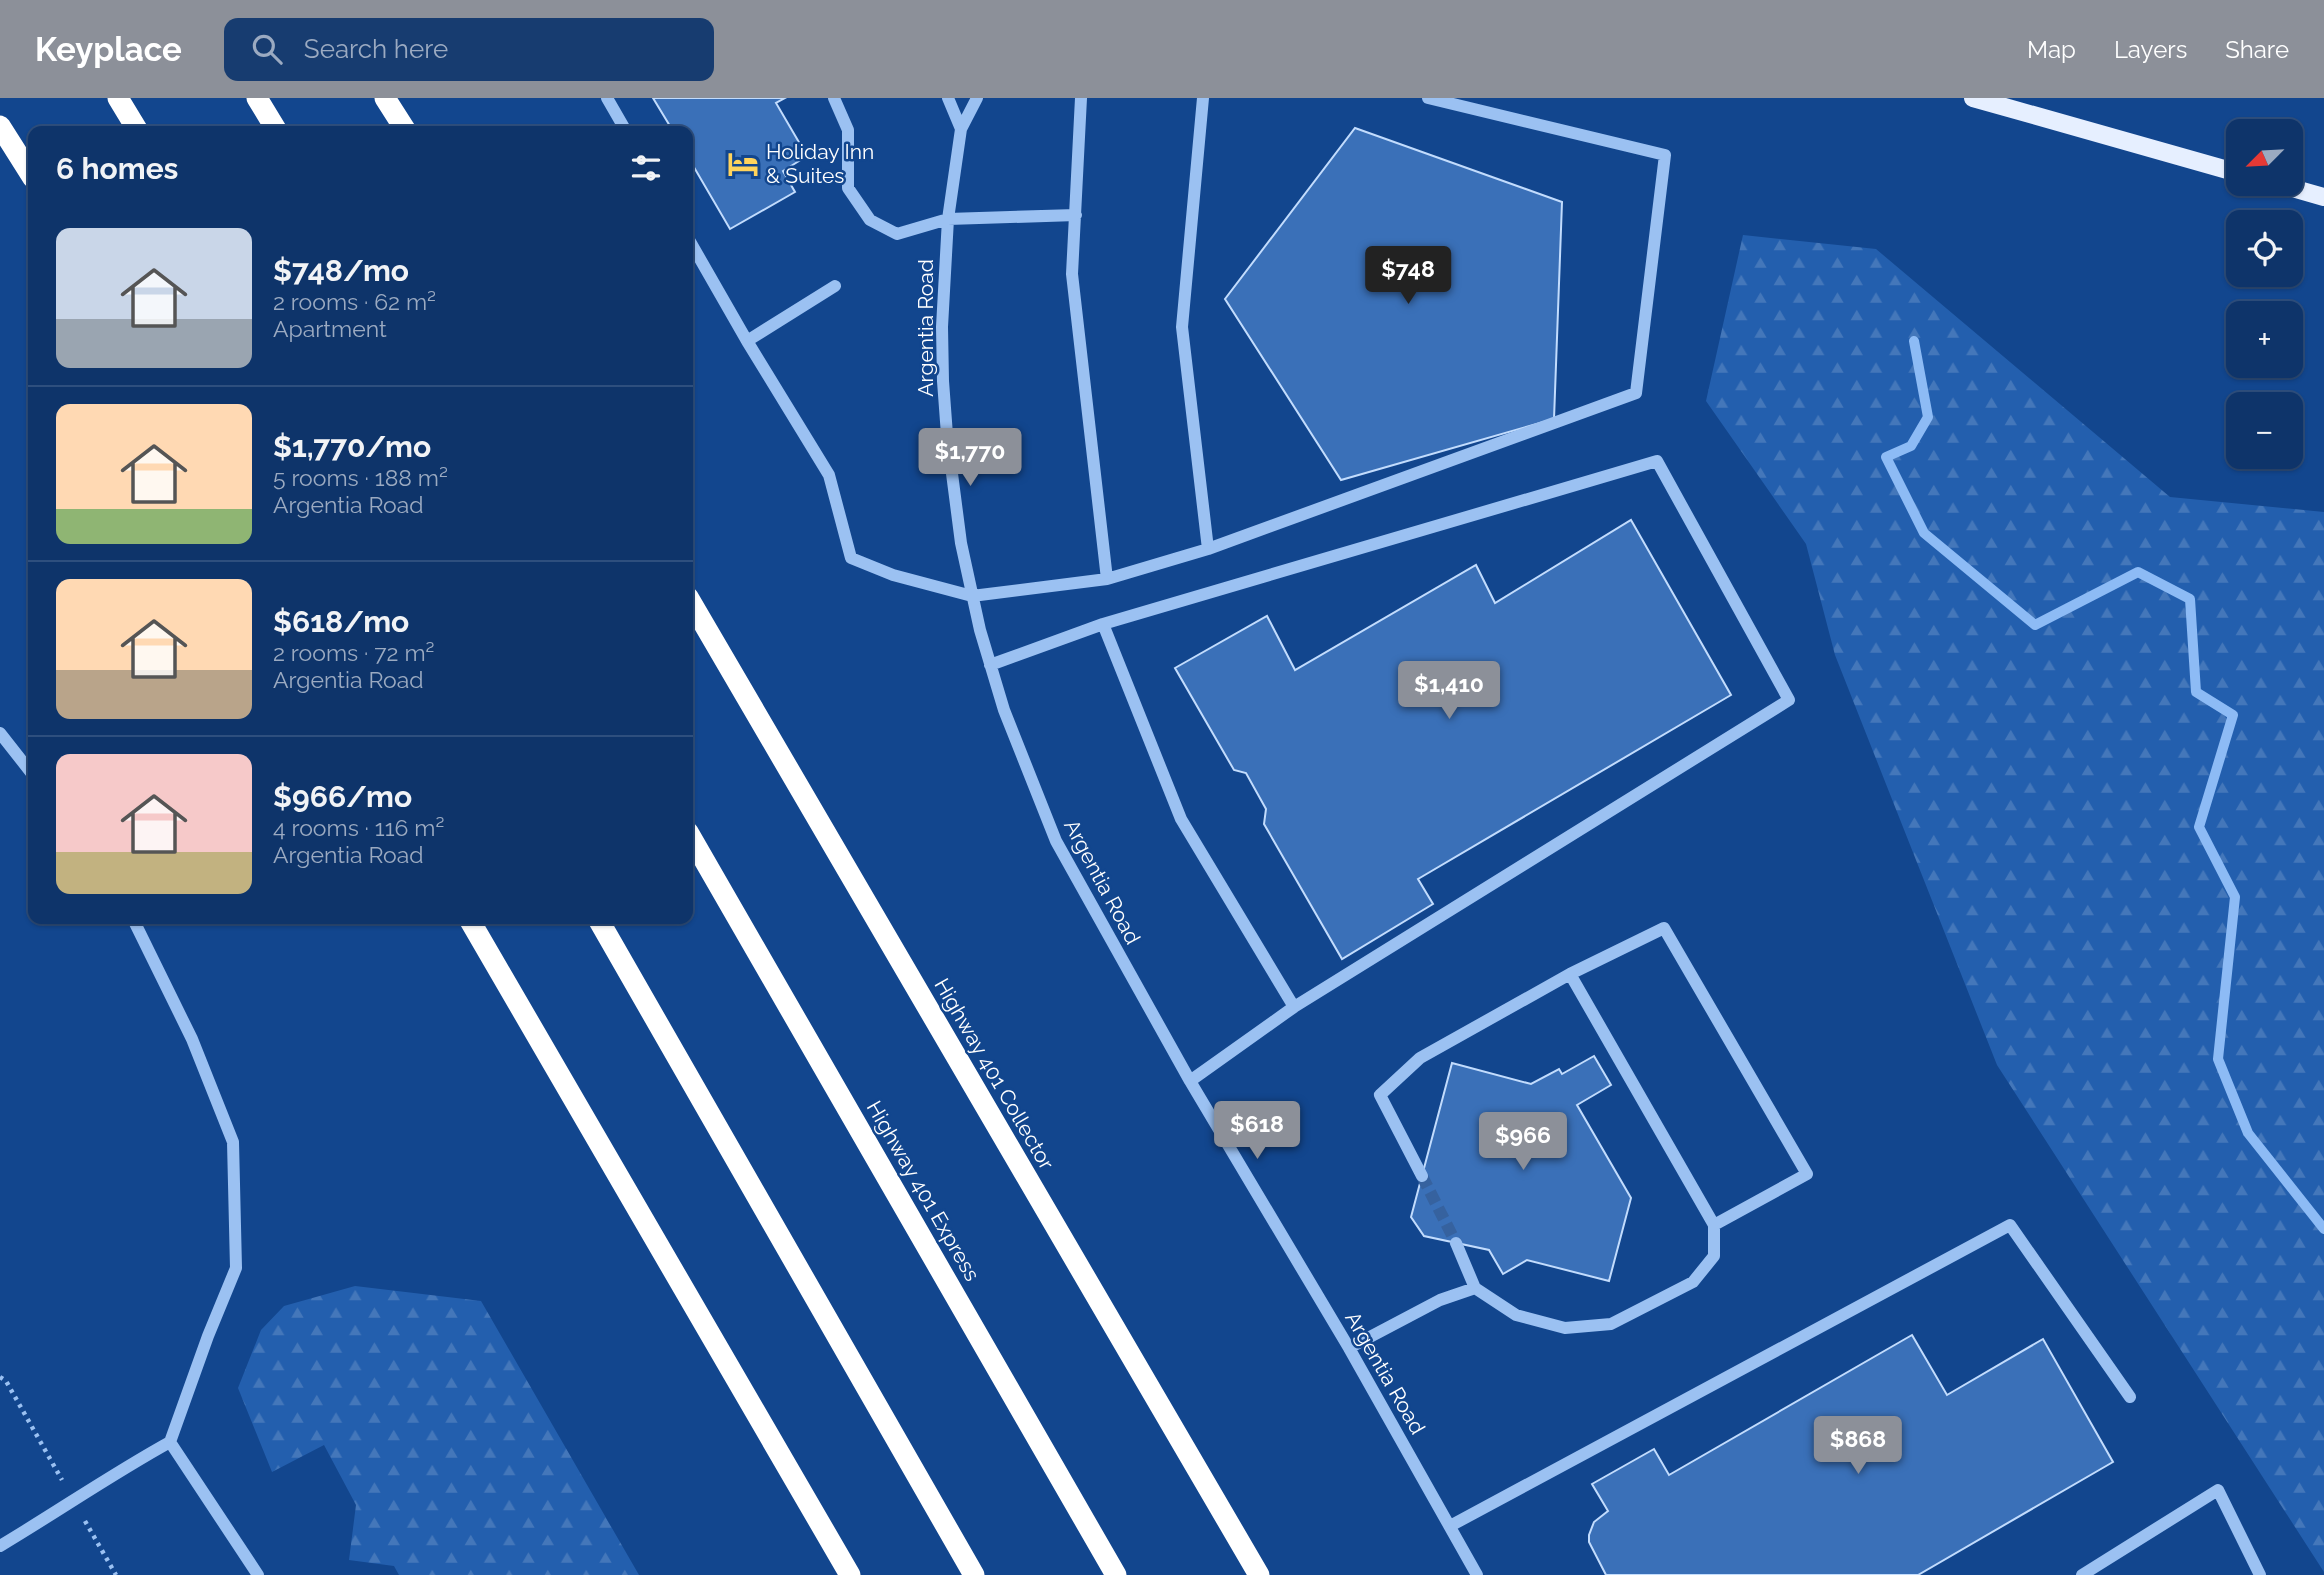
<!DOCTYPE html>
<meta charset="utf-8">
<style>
:root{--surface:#0e346a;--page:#173c70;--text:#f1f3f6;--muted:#9baac1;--line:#2e4f7e;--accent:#8c9099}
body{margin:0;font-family:Raleway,sans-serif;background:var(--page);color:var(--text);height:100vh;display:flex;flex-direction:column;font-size:26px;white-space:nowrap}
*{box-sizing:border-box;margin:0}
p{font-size:23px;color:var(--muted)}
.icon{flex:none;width:38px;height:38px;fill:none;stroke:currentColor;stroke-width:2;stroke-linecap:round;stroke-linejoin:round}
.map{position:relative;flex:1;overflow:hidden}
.side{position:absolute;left:28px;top:28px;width:665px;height:798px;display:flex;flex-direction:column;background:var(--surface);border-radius:14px;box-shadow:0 2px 5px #0004,0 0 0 2px var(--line)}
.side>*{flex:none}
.needle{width:46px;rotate:246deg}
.fabs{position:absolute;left:2226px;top:21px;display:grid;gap:14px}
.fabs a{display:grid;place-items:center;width:77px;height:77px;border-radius:14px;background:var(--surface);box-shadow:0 2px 5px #0004,0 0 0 2px var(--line);font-size:35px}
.price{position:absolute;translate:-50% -60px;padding:0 16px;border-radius:7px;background:var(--accent);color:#fff;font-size:23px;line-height:46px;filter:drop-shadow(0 2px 4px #0008)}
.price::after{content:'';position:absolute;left:50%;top:42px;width:21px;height:16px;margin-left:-10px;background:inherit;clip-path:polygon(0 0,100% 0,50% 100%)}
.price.current{background:#222;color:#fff}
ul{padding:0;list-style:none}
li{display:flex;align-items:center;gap:21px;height:175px;padding:0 28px}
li+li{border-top:2px solid var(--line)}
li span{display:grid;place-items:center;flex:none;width:196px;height:140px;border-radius:14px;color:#555}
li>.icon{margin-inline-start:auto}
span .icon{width:84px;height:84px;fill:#fffc;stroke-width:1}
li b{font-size:30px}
h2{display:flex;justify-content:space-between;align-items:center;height:84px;padding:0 28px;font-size:30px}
header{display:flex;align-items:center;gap:42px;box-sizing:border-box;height:98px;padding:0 35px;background:var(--accent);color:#fff}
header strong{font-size:33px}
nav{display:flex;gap:38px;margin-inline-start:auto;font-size:24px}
.search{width:490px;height:63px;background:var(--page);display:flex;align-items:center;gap:18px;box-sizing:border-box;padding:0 24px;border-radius:14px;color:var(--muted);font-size:26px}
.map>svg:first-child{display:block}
.forest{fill:url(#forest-firs)}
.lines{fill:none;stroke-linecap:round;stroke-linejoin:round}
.stream{stroke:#8dbbf5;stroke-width:10}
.building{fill:#3a70b8;stroke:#c2dcfd;stroke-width:2}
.minor-tunnel{stroke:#36629f;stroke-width:12;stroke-dasharray:12 6;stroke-linecap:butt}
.path{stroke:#9bc1f2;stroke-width:4.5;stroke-dasharray:3.5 5;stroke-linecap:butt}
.minor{stroke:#9bc1f2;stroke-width:12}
.major{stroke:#e6efff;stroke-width:18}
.highway{stroke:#fff;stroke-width:21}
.labels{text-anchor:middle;stroke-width:5;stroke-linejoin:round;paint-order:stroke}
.poi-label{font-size:21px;fill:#fff;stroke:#12468e;text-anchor:start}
.street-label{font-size:21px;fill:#fff;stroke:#12468e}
</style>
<header>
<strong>Keyplace</strong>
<div class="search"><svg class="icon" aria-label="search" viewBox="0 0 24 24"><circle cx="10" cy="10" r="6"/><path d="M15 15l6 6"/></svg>Search here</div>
<nav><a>Map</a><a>Layers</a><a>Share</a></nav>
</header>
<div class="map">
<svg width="2324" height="1477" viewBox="0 0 2324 1477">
<defs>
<pattern id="forest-firs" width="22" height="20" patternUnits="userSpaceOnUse" patternTransform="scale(1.75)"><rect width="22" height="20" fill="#235fae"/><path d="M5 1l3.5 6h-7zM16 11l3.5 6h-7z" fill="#4477ba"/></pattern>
</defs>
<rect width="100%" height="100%" fill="#12468e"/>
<path class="forest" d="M 1743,137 L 1876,151 L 2170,399 L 2324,414 L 2324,1474 L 1997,967 L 1835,557 L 1806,446 L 1706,303 Z
M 355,1188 L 481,1203 L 639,1477 L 399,1477 L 394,1468 L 349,1462 L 356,1407 L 324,1347 L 272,1374 L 238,1290 L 261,1232 L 284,1208 Z"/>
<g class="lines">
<path class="stream" d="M 1914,243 L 1928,319 L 1911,348 L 1886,359 L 1924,435 L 2035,527 L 2138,474 L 2190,501 L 2196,594 L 2233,617 L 2199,729 L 2235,799 L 2218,961 L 2248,1035 L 2324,1131"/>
</g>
<path class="building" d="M 653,0 L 785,0 L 776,5 L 807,58 L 783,73 L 795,94 L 730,131 L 688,59 L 688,33 L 673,33 Z
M 1355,30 L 1562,104 L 1554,321 L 1341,382 L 1225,201 Z
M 1631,422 L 1731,597 L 1418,781 L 1433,806 L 1342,861 L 1264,726 L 1266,711 L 1246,675 L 1234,672 L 1175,570 L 1267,518 L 1295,572 L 1476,467 L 1495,505 Z
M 1594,958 L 1611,987 L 1577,1007 L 1631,1100 L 1609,1183 L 1527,1162 L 1503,1176 L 1489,1152 L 1424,1138 L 1411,1119 L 1452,965 L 1531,986 L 1559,971 L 1562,976 Z
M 1912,1237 L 1947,1297 L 2043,1241 L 2113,1364 L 1918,1477 L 1606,1477 L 1589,1444 L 1589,1437 L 1594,1424 L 1608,1413 L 1592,1386 L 1654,1351 L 1669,1377 Z"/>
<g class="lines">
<path class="minor-tunnel" d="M 1422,1078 L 1456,1145"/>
<path class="path" d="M 0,1279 L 6,1283 L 62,1382
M 85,1423 L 116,1477"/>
<path class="minor" d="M 607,0 L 626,33
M 834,0 L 848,32 L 848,90 L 870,122 L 897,136 L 948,121 L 1076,117
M 948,0 L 961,31
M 977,0 L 961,31 L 948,121 L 942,229 L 943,283 L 947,337 L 961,445 L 980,532 L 1004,612 L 1056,743 L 1190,983 L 1349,1250 L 1477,1477
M 1081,0 L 1072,176 L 1107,481
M 1203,0 L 1182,229 L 1208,451
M 688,140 L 747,243 L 829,377 L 851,460 L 893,477 L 972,498 L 1107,481 L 1208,451 L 1636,295 L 1665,57 L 1428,0
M 747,243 L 835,188
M 990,567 L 1103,526
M 0,635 L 33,677
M 1570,876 L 1714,1127
M 1190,983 L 1294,909 L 1789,602 L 1657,363 L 1103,526 L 1181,721 L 1294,909
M 1456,1145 L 1475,1190
M 1349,1250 L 1440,1202 L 1475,1190 L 1516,1217 L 1565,1230 L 1611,1226 L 1693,1184 L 1714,1158 L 1714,1127 L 1807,1076 L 1664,830 L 1570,876 L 1420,960 L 1380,997 L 1422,1078
M 170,1344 L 258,1477
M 1450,1428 L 2010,1127 L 2130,1299
M 0,1448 C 57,1414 112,1376 170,1344 L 208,1238 L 236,1170 L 233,1044 L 192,941 L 133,821
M 2082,1477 L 2218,1392 L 2260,1477"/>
<path class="major" d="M 1973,0 L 2238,75
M 2278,86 L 2324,99"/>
<path class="highway" d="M 118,0 L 138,33
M 257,0 L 277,33
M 385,0 L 406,33
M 0,28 L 33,80
M 688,499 L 1259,1477
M 688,734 L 1116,1477
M 469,821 L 850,1477
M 598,821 L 974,1477"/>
</g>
<defs>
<g id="hotel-bare" transform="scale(2.415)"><path d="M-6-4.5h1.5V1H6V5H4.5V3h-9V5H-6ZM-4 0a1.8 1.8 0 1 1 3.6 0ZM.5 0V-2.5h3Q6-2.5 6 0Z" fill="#ffd35c" stroke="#12468e" stroke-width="2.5" paint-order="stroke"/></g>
</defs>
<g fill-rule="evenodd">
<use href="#hotel-bare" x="743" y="66"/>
</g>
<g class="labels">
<g class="poi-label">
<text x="766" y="61">Holiday Inn<tspan x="766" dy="24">&amp; Suites</tspan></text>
</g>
<g class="street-label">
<text transform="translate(926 230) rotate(-90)" y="7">Argentia Road</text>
<text transform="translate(1102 784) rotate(62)" y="7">Argentia Road</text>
<text transform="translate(994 976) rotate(60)" y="7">Highway 401 Collector</text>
<text transform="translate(923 1093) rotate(60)" y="7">Highway 401 Express</text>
<text transform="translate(1385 1275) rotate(60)" y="7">Argentia Road</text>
</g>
</g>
</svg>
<div class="fabs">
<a><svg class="needle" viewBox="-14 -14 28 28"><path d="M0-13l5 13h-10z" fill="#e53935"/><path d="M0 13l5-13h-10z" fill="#9baac1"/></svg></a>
<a><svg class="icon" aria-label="locate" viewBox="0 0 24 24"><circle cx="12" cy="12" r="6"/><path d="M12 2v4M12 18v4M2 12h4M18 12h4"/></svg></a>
<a>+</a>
<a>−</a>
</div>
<b class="price current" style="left:1408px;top:208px">$748</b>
<b class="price" style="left:970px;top:390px">$1,770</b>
<b class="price" style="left:1449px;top:623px">$1,410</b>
<b class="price" style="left:1257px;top:1063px">$618</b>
<b class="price" style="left:1523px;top:1074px">$966</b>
<b class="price" style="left:1858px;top:1378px">$868</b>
<section class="side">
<h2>6 homes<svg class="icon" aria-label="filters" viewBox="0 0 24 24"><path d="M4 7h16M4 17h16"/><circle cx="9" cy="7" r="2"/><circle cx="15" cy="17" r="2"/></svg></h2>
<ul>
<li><span style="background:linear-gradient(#c9d6e8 65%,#9aa5b1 0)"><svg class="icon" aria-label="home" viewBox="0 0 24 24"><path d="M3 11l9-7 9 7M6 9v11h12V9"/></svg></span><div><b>$748/mo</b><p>2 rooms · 62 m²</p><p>Apartment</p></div></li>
<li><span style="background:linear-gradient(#ffd9b3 75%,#8fb573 0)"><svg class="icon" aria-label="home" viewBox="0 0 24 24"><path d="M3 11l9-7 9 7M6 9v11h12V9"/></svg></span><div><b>$1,770/mo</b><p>5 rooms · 188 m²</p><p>Argentia Road</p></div></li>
<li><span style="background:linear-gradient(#ffd9b3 65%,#b9a48a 0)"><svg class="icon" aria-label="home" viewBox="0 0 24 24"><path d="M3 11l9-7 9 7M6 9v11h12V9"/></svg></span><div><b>$618/mo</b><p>2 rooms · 72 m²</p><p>Argentia Road</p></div></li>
<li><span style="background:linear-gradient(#f6c9c9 70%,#c2b280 0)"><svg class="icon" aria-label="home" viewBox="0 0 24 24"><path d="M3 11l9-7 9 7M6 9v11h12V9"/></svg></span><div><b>$966/mo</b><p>4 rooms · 116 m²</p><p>Argentia Road</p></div></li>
</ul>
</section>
</div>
